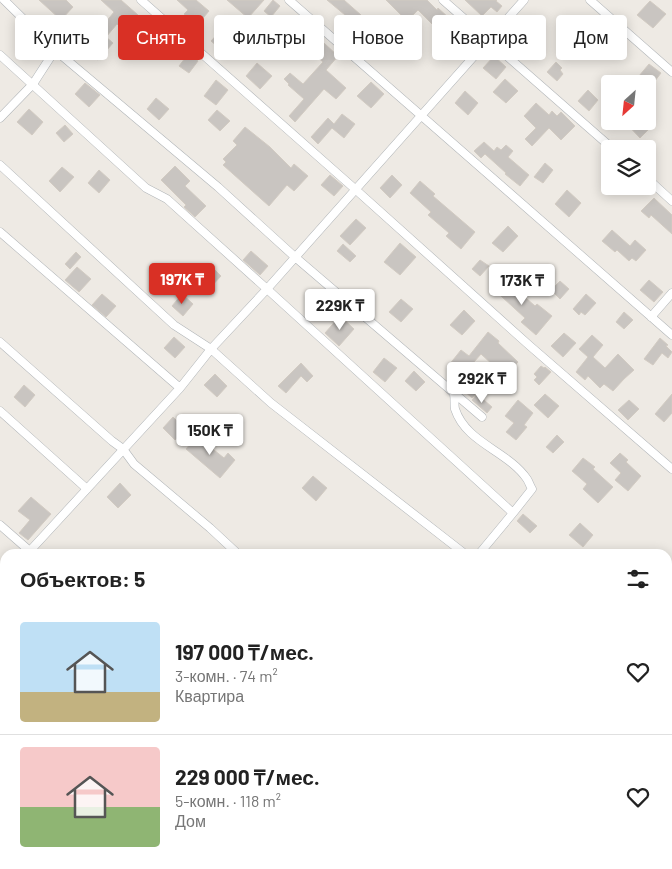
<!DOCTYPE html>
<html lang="ru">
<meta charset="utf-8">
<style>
:root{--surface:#fff;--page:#f6f6f6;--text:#222;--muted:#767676;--line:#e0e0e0;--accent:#d93025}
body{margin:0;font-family:Barlow,sans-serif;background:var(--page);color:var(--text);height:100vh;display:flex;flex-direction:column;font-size:19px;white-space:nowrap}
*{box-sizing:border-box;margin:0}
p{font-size:16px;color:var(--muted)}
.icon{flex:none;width:28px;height:28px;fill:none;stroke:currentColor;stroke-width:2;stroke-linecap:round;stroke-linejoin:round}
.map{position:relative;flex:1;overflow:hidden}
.panel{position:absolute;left:0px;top:549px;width:672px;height:321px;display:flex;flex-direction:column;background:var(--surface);border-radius:15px 15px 0 0;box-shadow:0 2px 12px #0003}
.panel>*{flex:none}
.hud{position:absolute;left:15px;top:15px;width:642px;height:45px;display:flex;gap:10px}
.needle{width:32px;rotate:207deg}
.tools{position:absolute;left:601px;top:75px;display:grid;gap:10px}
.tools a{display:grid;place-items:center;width:55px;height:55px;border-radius:5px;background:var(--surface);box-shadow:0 2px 12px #0003;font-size:25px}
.price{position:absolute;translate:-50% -42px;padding:0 11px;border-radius:5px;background:#fff;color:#222;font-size:16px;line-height:32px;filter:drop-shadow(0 1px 2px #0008)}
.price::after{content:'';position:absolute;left:50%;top:30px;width:15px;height:11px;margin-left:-8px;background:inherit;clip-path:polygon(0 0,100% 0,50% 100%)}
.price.active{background:var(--accent);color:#fff}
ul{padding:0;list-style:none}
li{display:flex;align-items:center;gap:15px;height:125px;padding:0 20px}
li+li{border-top:1px solid var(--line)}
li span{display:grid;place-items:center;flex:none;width:140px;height:100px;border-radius:5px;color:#555}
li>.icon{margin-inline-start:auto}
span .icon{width:60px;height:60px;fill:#fffc;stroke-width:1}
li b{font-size:21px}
h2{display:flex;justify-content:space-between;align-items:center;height:60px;padding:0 20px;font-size:21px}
.chip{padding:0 18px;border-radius:5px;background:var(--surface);box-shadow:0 2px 12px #0003;font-size:18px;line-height:45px}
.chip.active{background:var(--accent);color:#fff}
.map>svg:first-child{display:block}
.building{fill:#c9c5c1;stroke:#d2cbc2}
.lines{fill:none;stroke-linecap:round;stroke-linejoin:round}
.street-casing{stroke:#b1b5b8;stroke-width:9}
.street{stroke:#fff;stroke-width:8}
</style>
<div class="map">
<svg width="672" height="869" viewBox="0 0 672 869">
<rect width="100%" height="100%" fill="#eeeae4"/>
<path class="building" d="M 39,0 L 66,0 L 73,7 L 61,20 Z
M 101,0 L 121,0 L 138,15 L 124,30 L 117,24 L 106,37 L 113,43 L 98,60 L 89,53 L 96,45 L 76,29 L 83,21 L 97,33 L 114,12 Z
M 177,0 L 196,0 L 209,11 L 197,25 L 184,14 L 188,10 Z
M 227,0 L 264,0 L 248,18 Z
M 273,0 L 280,6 L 271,17 L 264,11 Z
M 327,0 L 344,0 L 370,23 L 356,39 L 344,28 L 351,20 Z
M 386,0 L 427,0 L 437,10 L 438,8 L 449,18 L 438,30 L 418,10 L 407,21 Z
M 465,0 L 497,0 L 496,1 L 502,6 L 497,12 L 491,7 L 482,16 Z
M 650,1 L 666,14 L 653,28 L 637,15 Z
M 297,18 L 338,56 L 326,70 L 346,88 L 336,99 L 324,89 L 295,122 L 289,116 L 304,99 L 288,85 L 289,84 L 284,79 L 290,73 L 303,84 L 323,62 L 286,30 Z
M 146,28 L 158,39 L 146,52 L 134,41 Z
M 223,28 L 235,39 L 224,52 L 211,41 Z
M 518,38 L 527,46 L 519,55 L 510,47 Z
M 189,53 L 198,61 L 189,73 L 179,66 Z
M 494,56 L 506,67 L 496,79 L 483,68 Z
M 556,62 L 562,68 L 560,70 L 563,74 L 557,81 L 547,72 Z
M 257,63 L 272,76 L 260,89 L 246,76 Z
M 649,64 L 661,73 L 651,86 L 639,76 Z
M 505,79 L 518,91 L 506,103 L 493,92 Z
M 216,80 L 228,90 L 216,105 L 204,96 Z
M 371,82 L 384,94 L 371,108 L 357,96 Z
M 85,83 L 100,95 L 89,107 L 75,94 Z
M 588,90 L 598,100 L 589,111 L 578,101 Z
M 465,91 L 478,103 L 468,115 L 455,103 Z
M 156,98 L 169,109 L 159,120 L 147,109 Z
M 536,103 L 549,115 L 552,111 L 557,116 L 561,112 L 575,126 L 561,140 L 549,128 L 532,146 L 525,139 L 536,128 L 524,116 Z
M 29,109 L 43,122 L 32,135 L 17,122 Z
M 217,110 L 230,121 L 220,131 L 208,120 Z
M 342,114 L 355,124 L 344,138 L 332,128 L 318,144 L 311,137 L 328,118 L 334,124 Z
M 624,121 L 649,121 L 653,125 L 640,138 Z
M 65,125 L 73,134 L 64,142 L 56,133 Z
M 245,127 L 270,147 L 291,168 L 294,164 L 308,176 L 294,191 L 287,185 L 269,206 L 223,165 L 226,162 L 223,159 L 237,145 L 233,141 Z
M 484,142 L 494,151 L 497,147 L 501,150 L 506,145 L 513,151 L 508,157 L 529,175 L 520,186 L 505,174 L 506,173 L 485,154 L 481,158 L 474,151 Z
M 545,163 L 553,170 L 543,183 L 534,177 Z
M 175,166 L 190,181 L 185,186 L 206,206 L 195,217 L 184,207 L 186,205 L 161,180 Z
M 62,167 L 74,177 L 60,192 L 49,181 Z
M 99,170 L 110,180 L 99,193 L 88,183 Z
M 330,175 L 343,186 L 334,196 L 321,185 Z
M 392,175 L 402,185 L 390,198 L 380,188 Z
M 420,181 L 435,194 L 433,196 L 475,232 L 461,249 L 446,236 L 449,233 L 428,215 L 431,212 L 410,193 Z
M 567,190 L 581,203 L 569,217 L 555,204 Z
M 654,198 L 672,215 L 672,234 L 651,215 L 649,218 L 641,211 Z
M 356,219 L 366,228 L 350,245 L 340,236 Z
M 508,226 L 518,236 L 503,252 L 492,243 Z
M 612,230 L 630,246 L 635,240 L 646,250 L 636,261 L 632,258 L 629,261 L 617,250 L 615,252 L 602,241 Z
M 400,243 L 416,257 L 400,275 L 384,262 Z
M 343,244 L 356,256 L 350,262 L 337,251 Z
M 251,251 L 268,266 L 260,275 L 243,260 Z
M 76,252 L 81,257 L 70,269 L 65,264 Z
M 480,260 L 489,266 L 480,276 L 472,269 Z
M 208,263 L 221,276 L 207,291 L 194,278 Z
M 77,267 L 91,279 L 79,292 L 65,280 Z
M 500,275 L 535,306 L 537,304 L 552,316 L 536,335 L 521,322 L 525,318 L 490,286 Z
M 649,280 L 663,292 L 654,302 L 640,290 Z
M 560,281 L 569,289 L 560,299 L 551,290 Z
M 102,294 L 116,306 L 106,317 L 92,305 Z
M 182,294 L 193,304 L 183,316 L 172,306 Z
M 586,294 L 596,303 L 585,315 L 581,312 L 579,315 L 573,309 Z
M 401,299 L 413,309 L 401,322 L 389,312 Z
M 464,310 L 475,321 L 462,335 L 450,325 Z
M 624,312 L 633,320 L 624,329 L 616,322 Z
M 340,316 L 354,329 L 339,346 L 325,333 Z
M 488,332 L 499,341 L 498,343 L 518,362 L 505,376 L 481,354 L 466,371 L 483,386 L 472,398 L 452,380 L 458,373 L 449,365 L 461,350 L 469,356 Z
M 564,333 L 576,343 L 563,357 L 551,346 Z
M 592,335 L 603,345 L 593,357 L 605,368 L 618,354 L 634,370 L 624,379 L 613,391 L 604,384 L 600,388 L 588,376 L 585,380 L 576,372 L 588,357 L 579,349 Z
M 174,337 L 185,347 L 175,358 L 164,348 Z
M 660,338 L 668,345 L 666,346 L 672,352 L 668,358 L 662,353 L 653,365 L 644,359 Z
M 384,358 L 397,368 L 385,382 L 373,372 Z
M 301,363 L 313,376 L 307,382 L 301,376 L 286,393 L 278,386 Z
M 541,366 L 544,368 L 545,367 L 551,372 L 539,385 L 534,380 L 537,377 L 534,374 Z
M 414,371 L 425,382 L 416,391 L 405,381 Z
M 215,374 L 227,386 L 217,397 L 204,385 Z
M 24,385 L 35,395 L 25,407 L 14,397 Z
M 477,394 L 492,407 L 487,413 L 472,400 Z
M 545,394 L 559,406 L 548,418 L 534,405 Z
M 672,394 L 672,413 L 664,422 L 655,414 Z
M 518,400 L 533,413 L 524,425 L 527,427 L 516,440 L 506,432 L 514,423 L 505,416 Z
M 629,400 L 639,409 L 628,420 L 618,410 Z
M 173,417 L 185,429 L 175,440 L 163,428 Z
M 199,434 L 211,444 L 209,446 L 224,458 L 228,453 L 235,460 L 220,478 L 186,449 Z
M 557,435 L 564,442 L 553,453 L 546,447 Z
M 620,453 L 628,460 L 626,462 L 641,476 L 628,491 L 615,480 L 621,473 L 610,463 Z
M 583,458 L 595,467 L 593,469 L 613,487 L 598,503 L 583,489 L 587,484 L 572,471 Z
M 313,476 L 327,488 L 316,501 L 302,488 Z
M 120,483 L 131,495 L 118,508 L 107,497 Z
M 31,497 L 51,514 L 28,540 L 19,533 L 30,520 L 18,511 Z
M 523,514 L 537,526 L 530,533 L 517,521 Z
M 580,523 L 593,535 L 583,547 L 569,535 Z"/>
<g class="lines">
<g class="street-casing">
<path id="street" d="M 4,0 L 55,50 L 218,187 L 295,257 L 482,417
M 141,0 L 355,189 L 530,346 L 672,469
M 289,0 L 672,335
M 443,0 L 613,149
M 590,0 L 672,72
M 0,55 L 146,188 L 167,199 L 267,289 L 513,513 L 479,554
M 0,118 L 33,84 L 55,50
M 0,165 L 174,325 L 211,349 L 271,403 L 465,554
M 648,179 L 672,201
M 0,232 L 180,388
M 651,317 L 672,293
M 0,342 L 112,441 L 123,449 L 134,464 L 210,528 L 238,554
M 454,394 C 455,399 454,405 455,409 C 466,443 508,451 527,479 C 529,482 530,486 532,489 L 513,513
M 0,411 L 87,489
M 0,525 L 32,553
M 27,554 L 180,388 L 211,349 L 267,289 L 524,0
M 0,587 L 5,581
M 0,703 L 5,707
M 181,865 L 185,869
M 199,869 L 202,865"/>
</g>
<use href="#street" class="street"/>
</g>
</svg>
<div class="tools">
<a><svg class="needle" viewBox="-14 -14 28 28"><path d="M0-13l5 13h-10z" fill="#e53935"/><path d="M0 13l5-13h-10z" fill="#767676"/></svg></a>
<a><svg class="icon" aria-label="layers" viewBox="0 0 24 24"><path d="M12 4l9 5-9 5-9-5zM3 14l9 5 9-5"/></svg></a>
</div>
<b class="price active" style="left:182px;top:305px">197K ₸</b>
<b class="price" style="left:522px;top:306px">173K ₸</b>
<b class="price" style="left:340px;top:331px">229K ₸</b>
<b class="price" style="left:482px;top:404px">292K ₸</b>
<b class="price" style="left:210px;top:456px">150K ₸</b>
<div class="hud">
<a class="chip">Купить</a>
<a class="chip active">Снять</a>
<a class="chip">Фильтры</a>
<a class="chip">Новое</a>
<a class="chip">Квартира</a>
<a class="chip">Дом</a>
</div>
<section class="panel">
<h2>Объектов: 5<svg class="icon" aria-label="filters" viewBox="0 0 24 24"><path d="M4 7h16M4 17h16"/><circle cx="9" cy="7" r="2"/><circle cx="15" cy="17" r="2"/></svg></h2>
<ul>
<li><span style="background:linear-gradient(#bfe0f5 70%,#c2b280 0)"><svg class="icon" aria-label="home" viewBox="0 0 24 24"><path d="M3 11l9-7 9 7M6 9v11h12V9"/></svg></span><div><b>197 000 ₸/мес.</b><p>3-комн. · 74 m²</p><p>Квартира</p></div><svg class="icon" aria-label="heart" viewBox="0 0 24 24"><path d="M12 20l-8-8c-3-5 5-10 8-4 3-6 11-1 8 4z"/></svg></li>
<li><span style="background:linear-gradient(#f6c9c9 60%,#8fb573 0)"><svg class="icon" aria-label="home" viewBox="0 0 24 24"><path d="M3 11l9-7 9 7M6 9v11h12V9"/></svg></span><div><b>229 000 ₸/мес.</b><p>5-комн. · 118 m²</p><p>Дом</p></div><svg class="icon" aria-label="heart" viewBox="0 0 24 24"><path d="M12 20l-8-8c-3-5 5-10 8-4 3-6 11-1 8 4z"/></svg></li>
</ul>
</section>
</div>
